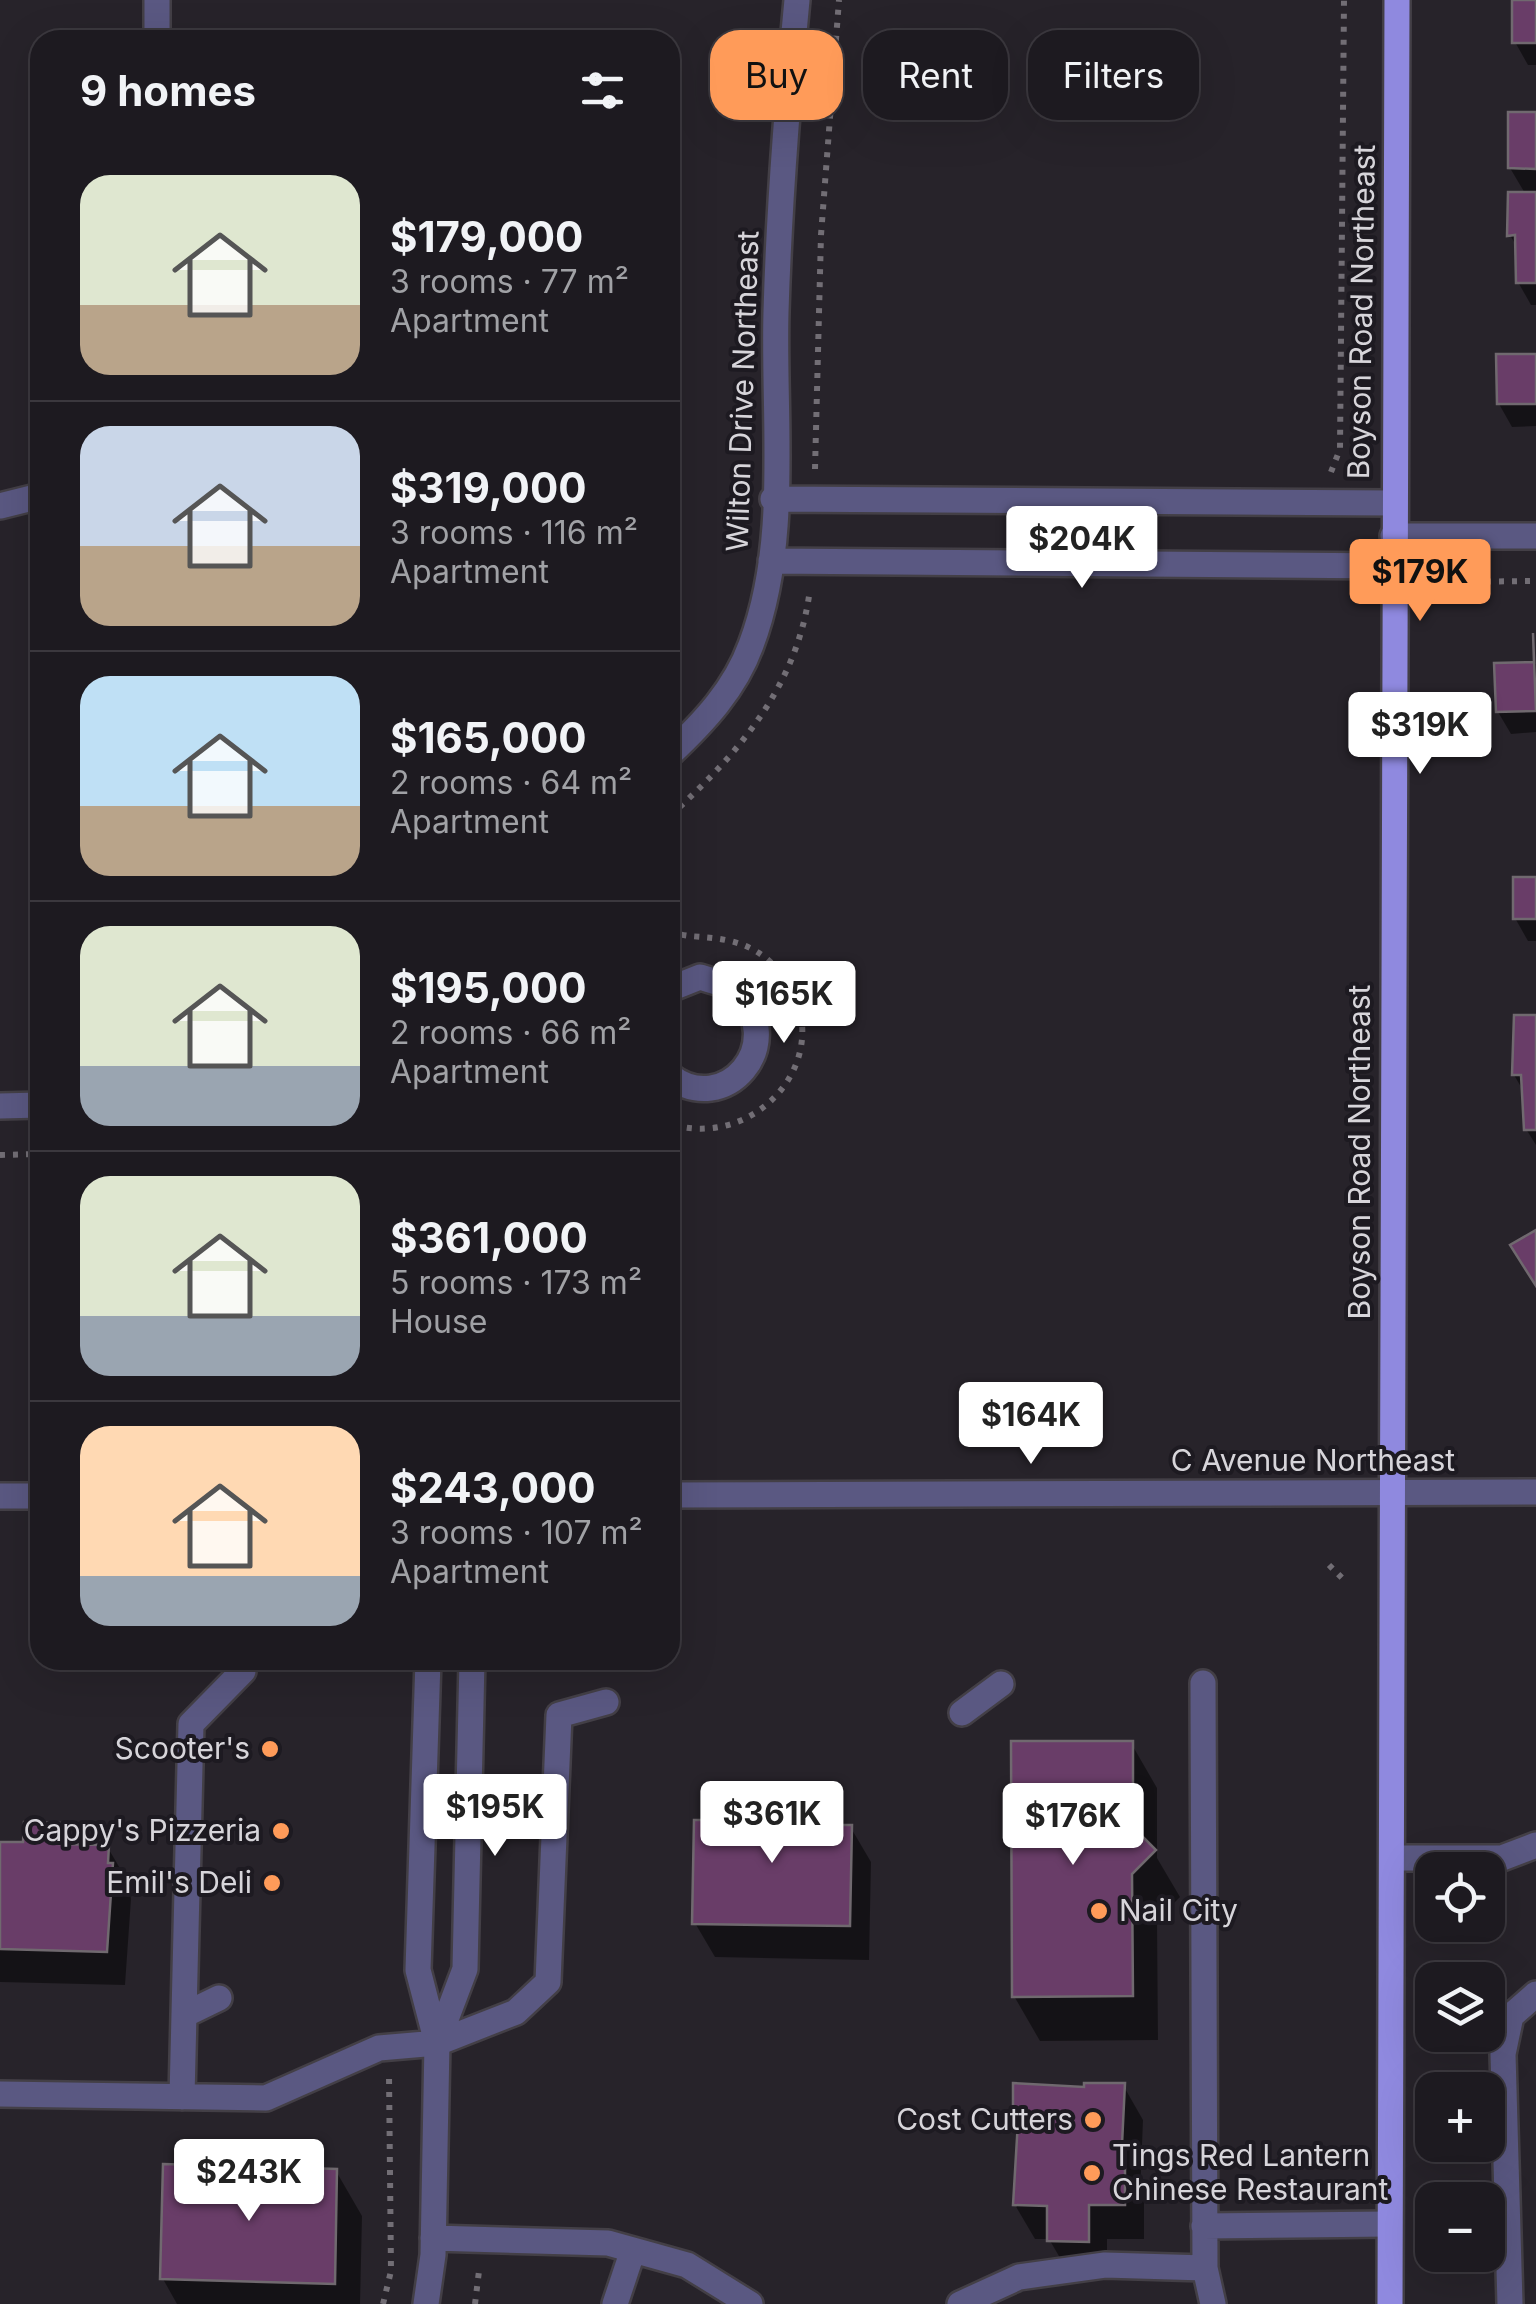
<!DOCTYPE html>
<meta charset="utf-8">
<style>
:root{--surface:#1d1a20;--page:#2a272d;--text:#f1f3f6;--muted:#a0a1a5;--line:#3b383e;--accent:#ff9b59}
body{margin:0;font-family:Inter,sans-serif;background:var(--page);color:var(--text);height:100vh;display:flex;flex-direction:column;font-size:38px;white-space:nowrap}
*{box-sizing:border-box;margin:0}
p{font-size:32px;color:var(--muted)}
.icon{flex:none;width:55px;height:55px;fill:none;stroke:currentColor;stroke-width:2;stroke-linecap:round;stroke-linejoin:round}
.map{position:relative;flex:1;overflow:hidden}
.panel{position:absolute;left:30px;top:30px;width:650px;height:1640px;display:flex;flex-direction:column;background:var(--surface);border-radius:30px;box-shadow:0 10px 40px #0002,0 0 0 2px var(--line)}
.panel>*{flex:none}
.hud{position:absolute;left:710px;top:30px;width:675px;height:90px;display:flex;gap:20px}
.fabs{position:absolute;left:1415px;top:1852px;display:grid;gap:20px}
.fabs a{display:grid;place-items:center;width:90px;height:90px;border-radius:20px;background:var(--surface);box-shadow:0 10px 40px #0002,0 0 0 2px var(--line);font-size:50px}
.price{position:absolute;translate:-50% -85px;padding:0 22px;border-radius:10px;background:#fff;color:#222;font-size:32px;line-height:65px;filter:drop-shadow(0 2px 5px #0008)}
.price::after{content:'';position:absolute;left:50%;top:60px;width:30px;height:22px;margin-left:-15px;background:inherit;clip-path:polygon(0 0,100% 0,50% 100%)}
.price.selected{background:var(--accent);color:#111}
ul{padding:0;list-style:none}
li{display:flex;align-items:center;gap:30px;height:250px;padding:0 50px}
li+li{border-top:2px solid var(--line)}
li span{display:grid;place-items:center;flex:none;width:280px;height:200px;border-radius:30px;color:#555}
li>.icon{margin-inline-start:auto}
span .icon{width:120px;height:120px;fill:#fffc;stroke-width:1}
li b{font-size:42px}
h2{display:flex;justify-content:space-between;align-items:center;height:120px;padding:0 50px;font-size:42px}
.pill{padding:0 35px;border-radius:30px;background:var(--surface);box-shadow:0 10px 40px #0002,0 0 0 2px var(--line);font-size:35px;line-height:90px}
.pill.selected{background:var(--accent);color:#111}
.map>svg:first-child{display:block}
.shadow{fill:#0007}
.building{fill:#693d68;stroke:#70696f;stroke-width:2.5}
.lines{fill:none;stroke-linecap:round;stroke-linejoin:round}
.minor-casing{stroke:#433f46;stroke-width:30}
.major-casing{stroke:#433f46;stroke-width:30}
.path{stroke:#726e75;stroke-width:6;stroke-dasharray:5 8;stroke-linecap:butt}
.minor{stroke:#5a5882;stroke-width:25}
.major{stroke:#8f89df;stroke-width:25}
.poi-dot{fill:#ff9b59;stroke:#1d1a21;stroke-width:4}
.labels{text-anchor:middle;stroke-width:8;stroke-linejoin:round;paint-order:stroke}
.street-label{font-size:30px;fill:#d7d5da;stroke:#1d1a21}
.poi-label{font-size:30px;fill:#d7d5da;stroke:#1d1a21;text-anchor:end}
</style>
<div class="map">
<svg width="1536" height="2304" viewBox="0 0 1536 2304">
<rect width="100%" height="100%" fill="#27232a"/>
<path class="shadow" d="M 1515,0 L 1536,0 L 1536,65 L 1528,65 L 1515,42 Z
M 1536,115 L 1536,305 L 1531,305 L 1518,282 L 1518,249 L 1510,235 L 1526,195 L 1510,168 Z
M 1536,359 L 1536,426 L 1512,427 L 1499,404 Z
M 1536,664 L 1536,732 L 1511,734 L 1498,712 L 1497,665 Z
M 1536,880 L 1536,941 L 1528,941 L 1515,918 Z
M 1536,1018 L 1536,1145 L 1526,1129 L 1524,1092 L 1514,1075 Z
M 1131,1743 L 1157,1788 L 1157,1858 L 1180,1897 L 1157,1920 L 1158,2040 L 1040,2041 L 1014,1996 Z
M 786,1788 L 791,1797 L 807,1797 L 824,1828 L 851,1828 L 871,1862 L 869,1960 L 715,1957 L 695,1923 L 741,1823 L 764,1795 Z
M 59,1825 L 71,1846 L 108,1848 L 128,1882 L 131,1899 L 125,1985 L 0,1982 L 0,1844 L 26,1845 Z
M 1123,2085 L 1143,2120 L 1140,2195 L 1144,2202 L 1144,2239 L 1107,2239 L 1107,2275 L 1070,2275 L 1049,2239 L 1035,2239 L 1015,2205 L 1020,2129 L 1015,2121 L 1055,2090 Z
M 336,2171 L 362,2216 L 360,2304 L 177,2304 L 163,2279 Z"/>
<path class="building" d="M 1512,0 L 1536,0 L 1536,43 L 1512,43 Z
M 1508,112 L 1536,112 L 1536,169 L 1508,168 Z
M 1508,192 L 1536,192 L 1536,283 L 1516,283 L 1515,235 L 1507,236 Z
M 1496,354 L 1536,354 L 1536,404 L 1497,404 Z
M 1533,633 L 1536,711 L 1496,712 L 1494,663 L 1534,662 Z
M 1513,877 L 1536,877 L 1536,919 L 1513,919 Z
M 1514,1015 L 1536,1015 L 1536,1130 L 1524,1130 L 1521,1075 L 1512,1075 Z
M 1536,1230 L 1536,1286 L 1510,1245 Z
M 1011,1741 L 1133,1741 L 1133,1827 L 1156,1850 L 1132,1874 L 1133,1996 L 1012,1997 Z
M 763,1785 L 788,1786 L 787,1794 L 808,1795 L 808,1825 L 852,1825 L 850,1926 L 692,1924 L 694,1820 L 738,1820 L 739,1792 L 762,1792 Z
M 24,1822 L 60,1823 L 59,1844 L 109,1845 L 108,1863 L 113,1863 L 107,1952 L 0,1949 L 0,1842 L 23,1842 Z
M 1013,2083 L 1084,2087 L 1084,2083 L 1125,2083 L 1121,2165 L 1125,2165 L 1125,2205 L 1089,2205 L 1089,2242 L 1047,2241 L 1047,2206 L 1013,2205 L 1018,2121 L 1013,2121 Z
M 163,2164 L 337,2169 L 335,2284 L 160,2279 Z"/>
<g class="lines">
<g class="minor-casing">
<path id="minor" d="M 157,40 L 157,0
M 773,499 L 1393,503
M 0,506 L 40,496
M 1393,536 L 1536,536
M 771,561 L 1393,566
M 670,754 C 704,722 735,689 751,645 C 790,542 773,420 776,312 C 779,207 787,104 797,0
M 670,989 L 700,977 L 736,988 C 791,1046 723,1118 670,1076
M 0,1106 L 40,1105
M 670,1495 L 1536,1492
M 0,1496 L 40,1496
M 1203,1683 L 1205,2268 L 1213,2304
M 962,1713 L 1001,1684
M 1392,1858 L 1502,1858 L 1536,1845
M 184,2015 L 219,1998
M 437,2043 L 465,1969 L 472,1660
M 0,2094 L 266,2098 L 379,2048 L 437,2043 L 516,2012 L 548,1982 L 559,1715 L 606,1702
M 182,2097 L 191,1724 L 243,1671
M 1204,2226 L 1389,2224
M 433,2238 L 608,2243 L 687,2265 L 750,2304
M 426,2304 L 433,2255 L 437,2043 L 418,1970 L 428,1660
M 615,2304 L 633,2250
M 960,2304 L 1019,2277 L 1105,2265 L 1205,2268
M 1510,2304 L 1503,2054 L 1511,2016 L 1536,1994"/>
</g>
<g class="major-casing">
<path id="major" d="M 1390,2304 L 1397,0"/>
</g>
<path class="path" d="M 815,469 L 821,235 L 839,0
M 1331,472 L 1340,449 L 1344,0
M 1447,582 L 1536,581
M 1423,598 L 1447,598
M 670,816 C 739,753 798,685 810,589
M 670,929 C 685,945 740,924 779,971 C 844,1048 762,1152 670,1124
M 0,1155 L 40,1154
M 1329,1565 L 1343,1579
M 383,2304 L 391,2271 L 389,2075
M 475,2304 L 479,2271"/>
<use href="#minor" class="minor"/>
<use href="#major" class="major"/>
</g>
<g class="poi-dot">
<circle cx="270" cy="1749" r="10"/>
<circle cx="281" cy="1831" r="10"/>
<circle cx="272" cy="1883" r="10"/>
<circle cx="1099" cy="1911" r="10"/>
<circle cx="1093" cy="2120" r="10"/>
<circle cx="1092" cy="2173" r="10"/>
</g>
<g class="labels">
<g class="street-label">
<text transform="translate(1362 312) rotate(-89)" y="10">Boyson Road Northeast</text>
<text transform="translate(743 391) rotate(-88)" y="10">Wilton Drive Northeast</text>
<text transform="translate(1360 1152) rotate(-90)" y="10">Boyson Road Northeast</text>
<text x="1313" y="1471">C Avenue Northeast</text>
</g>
<g class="poi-label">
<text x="250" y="1759">Scooter's</text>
<text x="261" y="1841">Cappy's Pizzeria</text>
<text x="252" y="1893">Emil's Deli</text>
<text x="1119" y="1921" text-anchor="start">Nail City</text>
<text x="1073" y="2130">Cost Cutters</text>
<text x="1112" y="2166" text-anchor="start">Tings Red Lantern<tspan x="1112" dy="34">Chinese Restaurant</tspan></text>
</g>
</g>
</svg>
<div class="fabs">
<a><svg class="icon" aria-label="locate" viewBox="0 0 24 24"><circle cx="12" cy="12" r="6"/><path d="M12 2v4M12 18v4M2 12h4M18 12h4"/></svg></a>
<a><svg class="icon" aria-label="layers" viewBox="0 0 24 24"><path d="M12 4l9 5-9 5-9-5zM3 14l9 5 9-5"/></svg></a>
<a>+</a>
<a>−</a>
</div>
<b class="price" style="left:1082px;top:591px">$204K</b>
<b class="price selected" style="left:1420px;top:624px">$179K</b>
<b class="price" style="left:1420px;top:777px">$319K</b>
<b class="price" style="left:784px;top:1046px">$165K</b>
<b class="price" style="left:1031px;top:1467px">$164K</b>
<b class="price" style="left:495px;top:1859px">$195K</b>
<b class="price" style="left:772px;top:1866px">$361K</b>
<b class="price" style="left:1073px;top:1868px">$176K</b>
<b class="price" style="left:249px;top:2224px">$243K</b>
<div class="hud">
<a class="pill selected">Buy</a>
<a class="pill">Rent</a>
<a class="pill">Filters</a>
</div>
<section class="panel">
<h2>9 homes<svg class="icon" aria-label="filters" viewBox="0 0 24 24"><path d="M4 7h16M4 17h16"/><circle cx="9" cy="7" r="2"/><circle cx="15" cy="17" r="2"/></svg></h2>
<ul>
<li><span style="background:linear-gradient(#dfe7d0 65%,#b9a48a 0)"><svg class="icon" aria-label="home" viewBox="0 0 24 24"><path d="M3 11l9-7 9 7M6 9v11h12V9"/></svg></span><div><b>$179,000</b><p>3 rooms · 77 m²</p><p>Apartment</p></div></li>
<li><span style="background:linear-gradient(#c9d6e8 60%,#b9a48a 0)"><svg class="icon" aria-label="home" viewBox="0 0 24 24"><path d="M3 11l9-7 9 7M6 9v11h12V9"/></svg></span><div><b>$319,000</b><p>3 rooms · 116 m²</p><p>Apartment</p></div></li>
<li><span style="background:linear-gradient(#bfe0f5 65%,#b9a48a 0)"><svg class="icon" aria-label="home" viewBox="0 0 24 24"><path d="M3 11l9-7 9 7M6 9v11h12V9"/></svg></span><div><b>$165,000</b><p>2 rooms · 64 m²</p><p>Apartment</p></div></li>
<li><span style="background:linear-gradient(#dfe7d0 70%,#9aa5b1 0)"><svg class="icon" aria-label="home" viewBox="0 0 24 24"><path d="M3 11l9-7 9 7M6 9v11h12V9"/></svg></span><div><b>$195,000</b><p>2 rooms · 66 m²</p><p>Apartment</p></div></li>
<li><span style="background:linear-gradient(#dfe7d0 70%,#9aa5b1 0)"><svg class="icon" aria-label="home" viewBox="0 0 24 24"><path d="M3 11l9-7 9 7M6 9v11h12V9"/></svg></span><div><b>$361,000</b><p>5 rooms · 173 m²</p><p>House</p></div></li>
<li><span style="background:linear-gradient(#ffd9b3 75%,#9aa5b1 0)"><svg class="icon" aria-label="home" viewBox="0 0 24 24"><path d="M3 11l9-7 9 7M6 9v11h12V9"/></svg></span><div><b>$243,000</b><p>3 rooms · 107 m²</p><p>Apartment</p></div></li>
</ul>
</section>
</div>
